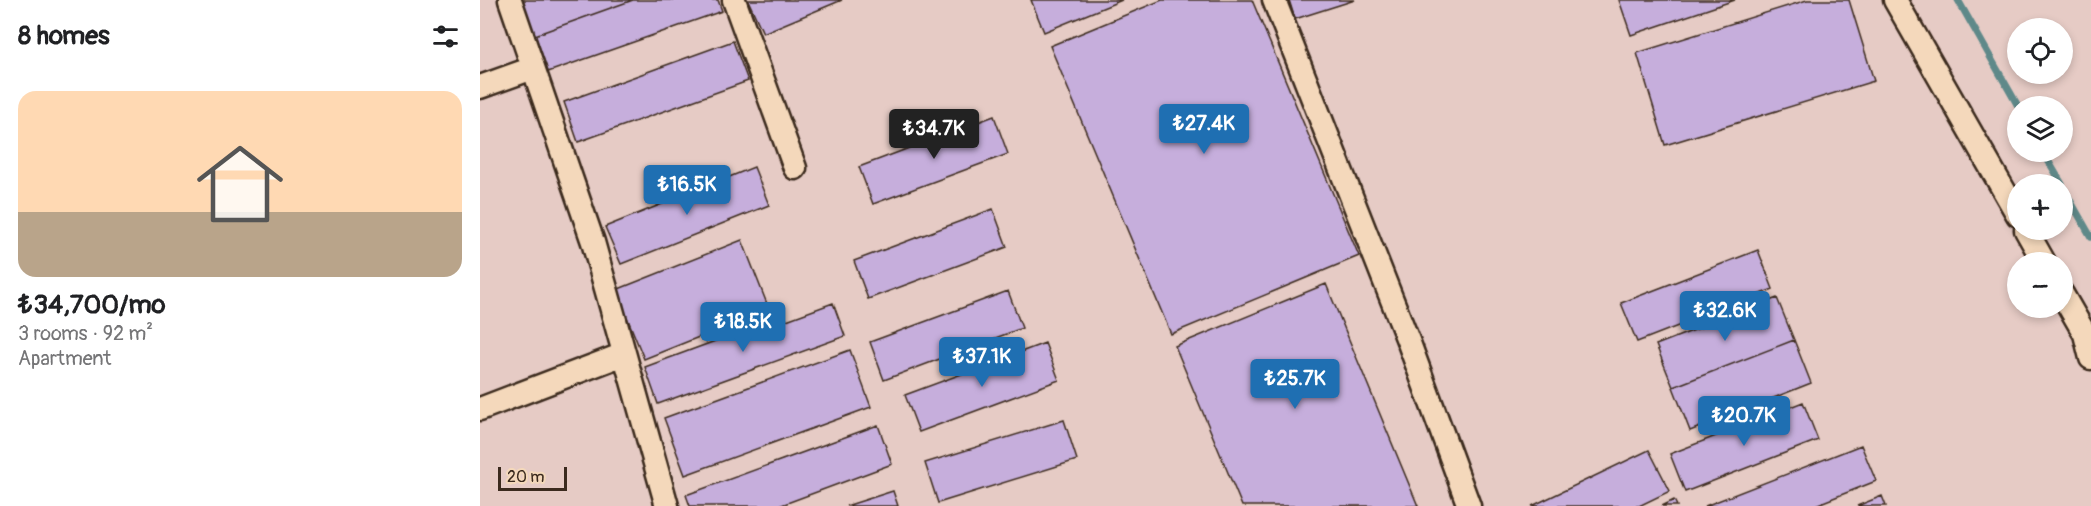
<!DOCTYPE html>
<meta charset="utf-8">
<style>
:root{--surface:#fff;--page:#f6f6f6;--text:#202124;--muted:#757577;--accent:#1f6fb2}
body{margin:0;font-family:Pangolin,sans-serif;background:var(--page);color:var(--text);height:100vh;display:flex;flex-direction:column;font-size:22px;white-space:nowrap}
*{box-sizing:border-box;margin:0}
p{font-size:20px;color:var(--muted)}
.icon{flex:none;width:33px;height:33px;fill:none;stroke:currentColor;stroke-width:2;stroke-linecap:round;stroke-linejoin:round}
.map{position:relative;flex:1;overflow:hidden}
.details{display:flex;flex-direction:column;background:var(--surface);width:480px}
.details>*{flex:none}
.tools{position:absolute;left:1527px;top:18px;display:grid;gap:12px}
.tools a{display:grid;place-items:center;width:66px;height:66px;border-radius:50%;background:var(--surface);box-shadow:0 3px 9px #0003;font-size:30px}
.scale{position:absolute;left:18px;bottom:15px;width:69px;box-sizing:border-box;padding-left:6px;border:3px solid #3b2a1e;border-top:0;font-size:16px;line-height:21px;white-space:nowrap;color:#3b2a1e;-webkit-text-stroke:4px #f4d8bb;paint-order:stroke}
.price{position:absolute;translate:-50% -51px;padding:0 14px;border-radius:6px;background:var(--accent);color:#fff;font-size:20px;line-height:39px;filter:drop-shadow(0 2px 3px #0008)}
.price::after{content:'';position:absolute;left:50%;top:36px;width:18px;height:14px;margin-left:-9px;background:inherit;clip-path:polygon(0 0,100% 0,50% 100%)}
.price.current{background:#222;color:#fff}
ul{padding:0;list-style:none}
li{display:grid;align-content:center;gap:12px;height:318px;padding:0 18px}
li span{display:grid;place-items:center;height:186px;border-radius:18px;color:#555}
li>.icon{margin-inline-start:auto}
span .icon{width:108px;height:108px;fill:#fffc;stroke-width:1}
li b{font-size:26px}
h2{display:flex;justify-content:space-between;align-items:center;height:72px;padding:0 18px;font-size:26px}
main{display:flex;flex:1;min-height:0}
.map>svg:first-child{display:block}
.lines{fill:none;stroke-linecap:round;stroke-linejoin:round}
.stream{stroke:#5f8989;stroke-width:7}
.building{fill:#c6aedc;stroke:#3b2a1e;stroke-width:1.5}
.street-casing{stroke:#3b2a1e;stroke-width:27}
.street{stroke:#f4d8bb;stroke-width:22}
</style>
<main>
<section class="details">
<h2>8 homes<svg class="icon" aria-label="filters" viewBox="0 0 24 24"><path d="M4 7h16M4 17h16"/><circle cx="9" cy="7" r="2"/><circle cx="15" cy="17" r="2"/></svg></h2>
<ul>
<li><span style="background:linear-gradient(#ffd9b3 65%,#b9a48a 0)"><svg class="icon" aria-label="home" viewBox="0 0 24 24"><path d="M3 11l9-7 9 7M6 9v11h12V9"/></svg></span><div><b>₺34,700/mo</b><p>3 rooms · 92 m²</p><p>Apartment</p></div></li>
</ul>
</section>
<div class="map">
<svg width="1611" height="506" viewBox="0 0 1611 506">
<rect width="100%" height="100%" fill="#e6cbc5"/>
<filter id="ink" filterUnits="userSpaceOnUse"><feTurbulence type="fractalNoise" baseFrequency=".0167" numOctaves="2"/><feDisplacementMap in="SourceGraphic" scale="12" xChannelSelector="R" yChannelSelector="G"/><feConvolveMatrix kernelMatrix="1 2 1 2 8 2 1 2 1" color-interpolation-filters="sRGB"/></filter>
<g filter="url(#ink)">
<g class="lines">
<path class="stream" d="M 1478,0 L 1538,106
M 1563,152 L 1582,184
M 1582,186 L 1611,237"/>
</g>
<path class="building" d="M 42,0 L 153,0 L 55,35 Z
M 153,0 L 238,0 L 242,11 L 68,72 L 55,35 Z
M 268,0 L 362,0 L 283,33 Z
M 551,0 L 642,0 L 564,32 Z
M 682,0 L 772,0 L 879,256 L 691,334 L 570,46 Z
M 809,0 L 875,0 L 815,19 Z
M 1139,0 L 1255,0 L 1151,35 Z
M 1327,0 L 1369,0 L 1394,81 L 1185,145 L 1157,53 Z
M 253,41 L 268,81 L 98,142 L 84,102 Z
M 514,116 L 528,154 L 393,204 L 379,167 Z
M 274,167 L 289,205 L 141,264 L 125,227 Z
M 513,209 L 527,247 L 388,299 L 374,261 Z
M 262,240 L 289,309 L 164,359 L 136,290 Z
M 1278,250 L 1293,289 L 1157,342 L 1141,303 Z
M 846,284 L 938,506 L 762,506 L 695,346 Z
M 528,291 L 542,328 L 404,380 L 390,342 Z
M 1297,298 L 1314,340 L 1193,387 L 1176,345 Z
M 353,303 L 365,336 L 178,404 L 165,367 L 292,320 L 293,325 Z
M 1314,340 L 1331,383 L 1210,431 L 1193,387 Z
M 565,343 L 579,380 L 439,432 L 425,395 Z
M 370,350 L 391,407 L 205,475 L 184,418 Z
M 1323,402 L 1338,440 L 1205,492 L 1190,454 Z
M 584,420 L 597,460 L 458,503 L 445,463 Z
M 398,425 L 412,464 L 299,506 L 210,506 L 206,495 Z
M 1381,445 L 1396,481 L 1333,506 L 1225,506 Z
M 1169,450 L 1190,491 L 1159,506 L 1052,506 Z
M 413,491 L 418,506 L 366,506 Z
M 1402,496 L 1406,506 L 1377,506 Z
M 1194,500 L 1197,506 L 1182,506 Z"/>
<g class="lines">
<g class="street-casing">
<path id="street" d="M 30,0 L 113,242 L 187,506
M 254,0 L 315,168
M 794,0 L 929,343 L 989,506
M 1415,0 L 1538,215
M 0,87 L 53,68
M 1546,230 L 1564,262
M 1582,294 L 1605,334 L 1611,358
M 0,409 L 144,354"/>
</g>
<use href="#street" class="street"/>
</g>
</g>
</svg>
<div class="tools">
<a><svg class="icon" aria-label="locate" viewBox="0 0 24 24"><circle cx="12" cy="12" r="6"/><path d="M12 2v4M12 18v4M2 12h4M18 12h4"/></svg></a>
<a><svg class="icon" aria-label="layers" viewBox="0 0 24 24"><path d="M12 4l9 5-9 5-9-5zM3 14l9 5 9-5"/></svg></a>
<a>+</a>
<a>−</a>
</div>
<div class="scale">20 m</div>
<b class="price" style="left:724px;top:155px">₺27.4K</b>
<b class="price current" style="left:454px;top:160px">₺34.7K</b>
<b class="price" style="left:207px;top:216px">₺16.5K</b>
<b class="price" style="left:1245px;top:342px">₺32.6K</b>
<b class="price" style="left:263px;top:353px">₺18.5K</b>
<b class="price" style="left:502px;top:388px">₺37.1K</b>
<b class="price" style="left:815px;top:410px">₺25.7K</b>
<b class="price" style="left:1264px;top:447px">₺20.7K</b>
</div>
</main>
